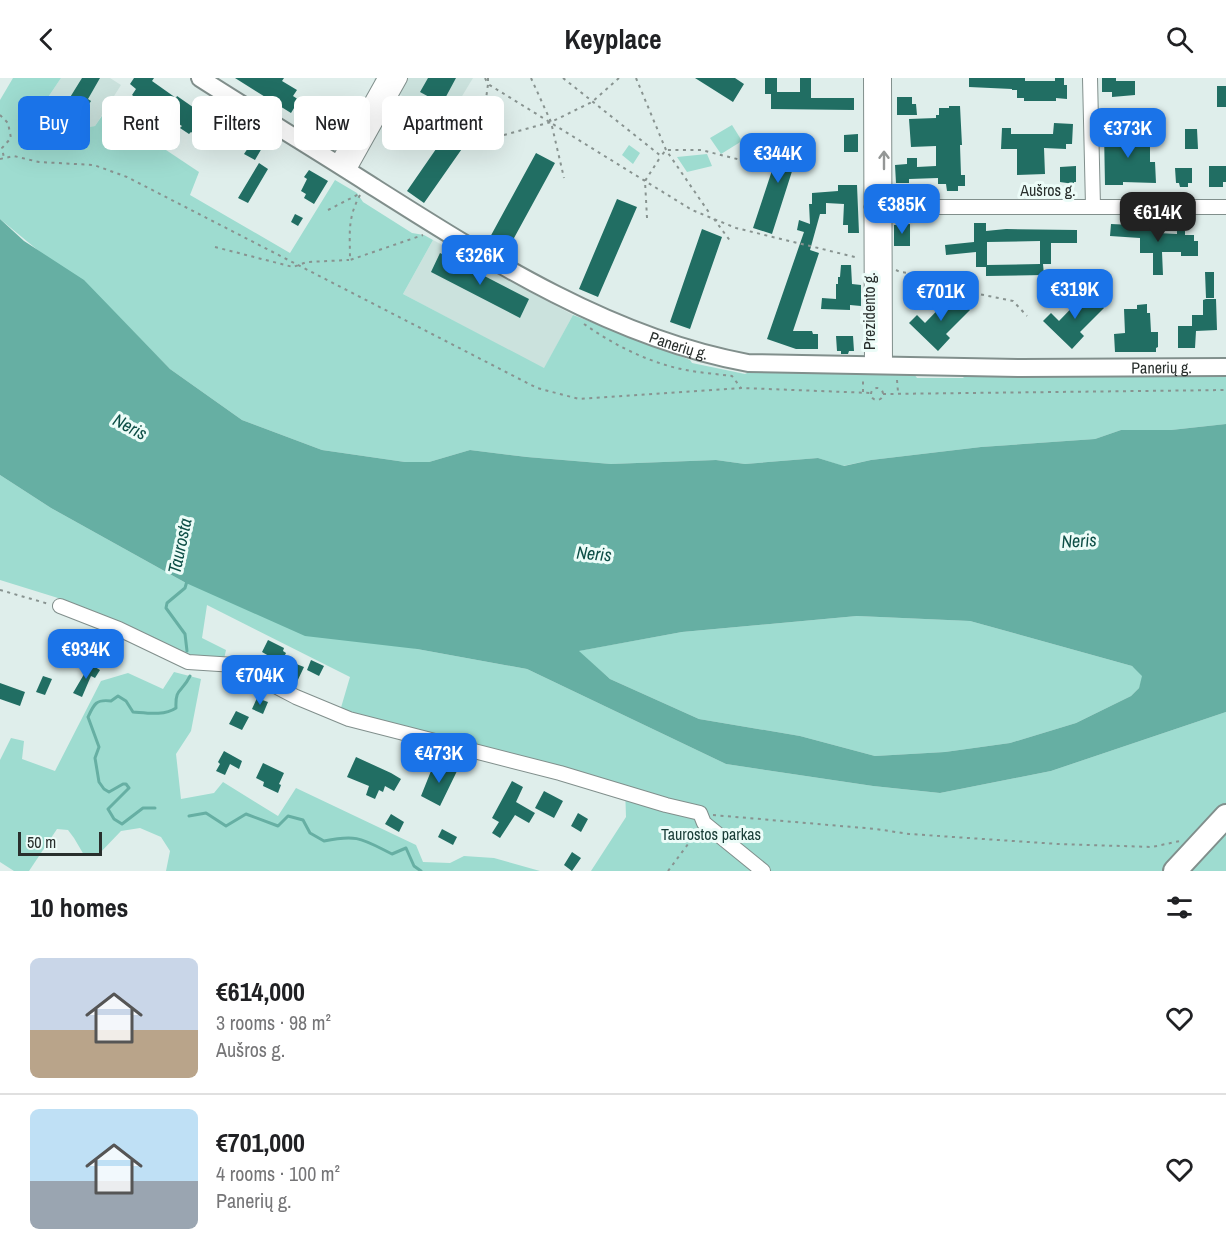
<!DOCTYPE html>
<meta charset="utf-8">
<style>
:root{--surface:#fff;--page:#f2f2f2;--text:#202124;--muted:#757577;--line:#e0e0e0;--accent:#1a73e8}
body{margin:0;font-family:"Archivo Narrow",sans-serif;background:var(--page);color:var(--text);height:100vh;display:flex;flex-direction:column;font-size:22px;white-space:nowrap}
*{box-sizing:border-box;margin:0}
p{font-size:20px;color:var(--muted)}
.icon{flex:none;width:33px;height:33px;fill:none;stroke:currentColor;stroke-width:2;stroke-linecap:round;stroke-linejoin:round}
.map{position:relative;height:793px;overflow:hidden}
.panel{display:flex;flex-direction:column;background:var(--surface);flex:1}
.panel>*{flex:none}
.guide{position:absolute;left:18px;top:18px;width:600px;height:54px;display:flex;gap:12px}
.scale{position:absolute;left:18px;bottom:15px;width:84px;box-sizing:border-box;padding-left:6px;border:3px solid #292f2d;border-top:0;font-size:16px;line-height:21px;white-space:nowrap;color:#292f2d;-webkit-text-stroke:4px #ecfcf8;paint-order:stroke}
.price{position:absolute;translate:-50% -51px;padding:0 14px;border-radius:12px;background:var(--accent);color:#fff;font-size:20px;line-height:39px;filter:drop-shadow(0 2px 3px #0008)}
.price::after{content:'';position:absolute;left:50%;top:36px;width:18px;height:14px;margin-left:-9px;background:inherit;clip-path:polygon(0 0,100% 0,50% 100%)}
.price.current{background:#222;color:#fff}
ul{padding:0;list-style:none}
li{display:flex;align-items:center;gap:18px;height:150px;padding:0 30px}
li+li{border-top:2px solid var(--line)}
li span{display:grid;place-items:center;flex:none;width:168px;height:120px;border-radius:9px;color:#555}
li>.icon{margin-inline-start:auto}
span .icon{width:72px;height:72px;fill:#fffc;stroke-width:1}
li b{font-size:26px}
h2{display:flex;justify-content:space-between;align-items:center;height:72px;padding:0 30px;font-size:26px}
.chip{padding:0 21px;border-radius:9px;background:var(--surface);box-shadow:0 6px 24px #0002;font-size:21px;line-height:54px}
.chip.current{background:var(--accent);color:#fff}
header{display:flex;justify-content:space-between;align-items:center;height:78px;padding:0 30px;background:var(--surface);font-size:27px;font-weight:700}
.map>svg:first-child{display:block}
.built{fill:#cbe2dd}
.green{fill:#9edcd0}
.water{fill:#66afa3;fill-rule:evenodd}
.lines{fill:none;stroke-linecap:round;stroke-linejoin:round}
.stream{stroke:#66afa3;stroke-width:3}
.building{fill:#216e63;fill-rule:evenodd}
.minor-casing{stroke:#818f8c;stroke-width:16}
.tertiary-casing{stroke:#818f8c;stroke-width:20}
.trunk-casing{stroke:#818f8c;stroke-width:26}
.path{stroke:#889390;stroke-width:2;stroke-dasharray:3 4.5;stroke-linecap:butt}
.minor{stroke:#fff;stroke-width:14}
.tertiary{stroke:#fff;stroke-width:16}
.trunk{stroke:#fff;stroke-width:22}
.oneway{stroke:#949796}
.labels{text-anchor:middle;stroke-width:6;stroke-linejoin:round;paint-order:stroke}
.street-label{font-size:16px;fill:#292f2d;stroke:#ecfcf8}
.park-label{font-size:16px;fill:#183c36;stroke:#ecfcf8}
.water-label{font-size:18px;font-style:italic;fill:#0d4e46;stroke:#ecfcf8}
</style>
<header><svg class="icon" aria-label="back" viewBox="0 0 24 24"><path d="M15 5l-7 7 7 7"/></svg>Keyplace<svg class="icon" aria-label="search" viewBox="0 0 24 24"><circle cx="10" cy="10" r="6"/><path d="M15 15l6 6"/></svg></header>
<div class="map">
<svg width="1226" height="793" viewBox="0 0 1226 793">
<rect width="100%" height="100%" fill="#dfeeeb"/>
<path class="built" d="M 61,0 L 110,0 L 121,7 L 95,48 L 63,54 L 54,69 L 26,52 Z
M 375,0 L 473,0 L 447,43 L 374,2 Z
M 433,162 L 573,237 L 544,291 L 403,216 Z"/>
<path class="green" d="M 13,0 L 61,0 L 26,52 L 54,69 L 63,54 L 95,48 L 106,32 L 199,94 L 190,117 L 290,175 L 335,102 L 357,115 L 363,124 L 412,155 L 424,157 L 433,162 L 403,216 L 544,290 L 573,237 L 690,282 L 692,285 L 745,296 L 749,294 L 914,296 L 917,300 L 963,300 L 967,296 L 998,296 L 1002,299 L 1053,299 L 1058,296 L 1226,297 L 1226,346 L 1171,352 L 1121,352 L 1095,361 L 981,369 L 871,382 L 843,388 L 818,380 L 745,386 L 716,382 L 611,386 L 527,379 L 470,372 L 429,384 L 405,384 L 322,372 L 242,342 L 170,291 L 120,240 L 0,141 L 0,22 Z
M 732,47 L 742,63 L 721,76 L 710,60 Z
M 629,67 L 640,75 L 633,86 L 622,77 Z
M 707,76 L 712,88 L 687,94 L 677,79 Z
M 0,397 L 51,430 L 186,505 L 417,571 L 527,591 L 726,686 L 873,708 L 940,715 L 1051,693 L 1226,634 L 1226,725 L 1163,793 L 591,793 L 626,739 L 625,709 L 573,692 L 340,633 L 350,599 L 207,527 L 202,560 L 226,572 L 224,581 L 184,578 L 117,545 L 58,520 L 0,502 Z
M 857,538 L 970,543 L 1132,588 L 1143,598 L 1139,610 L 1131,618 L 1076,645 L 1010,665 L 945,674 L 875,678 L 800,658 L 699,641 L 610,601 L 578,573 L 682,554 Z
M 174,594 L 201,601 L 191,653 L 176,676 L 181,721 L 214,715 L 223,704 L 278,738 L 296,710 L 416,767 L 423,784 L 450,785 L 464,778 L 494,780 L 540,793 L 166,793 L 170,773 L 161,759 L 140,750 L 121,753 L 97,778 L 84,777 L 74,760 L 68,752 L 57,751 L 29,793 L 14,793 L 0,784 L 0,682 L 11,660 L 24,663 L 22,681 L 55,693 L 101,603 L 128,595 L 163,611 Z
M 1226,752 L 1226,793 L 1187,793 Z"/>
<path class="water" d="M 0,141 L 24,163 L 84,202 L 170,291 L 242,342 L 322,372 L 405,384 L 429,384 L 470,372 L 527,379 L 611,386 L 716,382 L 745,386 L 818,380 L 844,388 L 871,382 L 981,369 L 1095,361 L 1121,352 L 1171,352 L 1226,346 L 1226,634 L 1051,693 L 940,715 L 873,708 L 726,686 L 527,591 L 417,571 L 305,558 L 186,505 L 51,430 L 0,397 ZM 857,538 L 970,543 L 1132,588 L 1142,598 L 1139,610 L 1131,618 L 1076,645 L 1010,665 L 945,674 L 875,678 L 800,658 L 699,641 L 610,601 L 579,573 L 682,554 Z"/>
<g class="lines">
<path class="stream" d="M 187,503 L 185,510 L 167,525 L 166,530 L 185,556 L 187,573
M 155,730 L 143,730 L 122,746 L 114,741 L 108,731 L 129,710 L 126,706 L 123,706 L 109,714 L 104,711 L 99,704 L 95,680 L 99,669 L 88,639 C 94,626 96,621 111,623 L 118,618 L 126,623 L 133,634 C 147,635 164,638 176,630 C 175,609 182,615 190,598
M 189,738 L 206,735 L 226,748 L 246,736 L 278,748 L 288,738 L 303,742 L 310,755 L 324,763 C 358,756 362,761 392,776 L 406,770 L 414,788 L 421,793"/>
</g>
<path class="building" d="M 82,0 L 100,0 L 88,21 L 91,23 L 76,47 L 68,42 L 53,65 L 37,55 L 44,45 L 51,50 Z
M 134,0 L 154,0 L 152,3 L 176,20 L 177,18 L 210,41 L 196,57 L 191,54 L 189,56 L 180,50 L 182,48 L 163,36 L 146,29 L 144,31 L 134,24 L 137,21 L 132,17 L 136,11 L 130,6 Z
M 235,0 L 284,0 L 282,3 L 297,12 L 293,18 L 299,22 L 291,35 Z
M 428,0 L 456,0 L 442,26 L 420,14 Z
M 695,0 L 735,0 L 744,6 L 733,24 Z
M 765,0 L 777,0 L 777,14 L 800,14 L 800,0 L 811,0 L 811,20 L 854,20 L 854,32 L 771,31 L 771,16 L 765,16 Z
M 969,0 L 1025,0 L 1025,3 L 1055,3 L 1055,0 L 1064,0 L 1064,7 L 1067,7 L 1067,21 L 1056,20 L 1056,23 L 1024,23 L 1024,20 L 1017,20 L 1017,12 L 1012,12 L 1012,11 L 969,9 Z
M 1102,0 L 1116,0 L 1116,3 L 1135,3 L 1135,17 L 1112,19 L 1112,14 L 1102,14 Z
M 1217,8 L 1226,8 L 1226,29 L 1217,29 Z
M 897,19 L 912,19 L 912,26 L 916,26 L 917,37 L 897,37 Z
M 321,28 L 345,43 L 332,63 L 309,49 Z
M 949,28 L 960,28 L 962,67 L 960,67 L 961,97 L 965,97 L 965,108 L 958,108 L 958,113 L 947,113 L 946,106 L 938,106 L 938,100 L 909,101 L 909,105 L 896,105 L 895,87 L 907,86 L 907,80 L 917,80 L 917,89 L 936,88 L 936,68 L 911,69 L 909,41 L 936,40 L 936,37 L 939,37 L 939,30 L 949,30 Z
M 463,32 L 480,45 L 424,125 L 407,113 Z
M 1054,45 L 1073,46 L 1072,66 L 1066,66 L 1066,71 L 1044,70 L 1045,96 L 1017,97 L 1017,71 L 1001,71 L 1002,50 L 1011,50 L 1011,56 L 1053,56 Z
M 1185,51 L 1197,51 L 1198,71 L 1185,71 Z
M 248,52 L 266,63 L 255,82 L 244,76 L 248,70 L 240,65 Z
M 1104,54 L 1129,54 L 1129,59 L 1150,59 L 1150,84 L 1155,84 L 1156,105 L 1123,104 L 1123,107 L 1105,107 Z
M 784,56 L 802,62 L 772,156 L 753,150 Z
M 858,56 L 858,74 L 844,74 L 844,57 Z
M 536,75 L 555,85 L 508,171 L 489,161 Z
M 259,85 L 268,91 L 248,125 L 238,120 Z
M 1076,88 L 1076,104 L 1074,104 L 1074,106 L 1060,104 L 1060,89 Z
M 1209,88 L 1226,88 L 1226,104 L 1223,104 L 1223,109 L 1209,109 Z
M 1175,90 L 1192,90 L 1192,105 L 1188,105 L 1188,109 L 1180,109 L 1179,105 L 1176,105 Z
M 309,92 L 328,103 L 314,126 L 304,120 L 306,116 L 301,113 L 307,101 L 304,99 Z
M 838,107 L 857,107 L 859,155 L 848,155 L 848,147 L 843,147 L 844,126 L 826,125 L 826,136 L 820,136 L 810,172 L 819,175 L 793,253 L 812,253 L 813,256 L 818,256 L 818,271 L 796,271 L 767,261 L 804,154 L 797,152 L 799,142 L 810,146 L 809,126 L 812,126 L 812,115 L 838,113 Z
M 617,121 L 637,129 L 598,219 L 579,211 Z
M 295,136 L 303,140 L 298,148 L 291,144 Z
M 974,145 L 986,145 L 986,153 L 1006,151 L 1077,152 L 1077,165 L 1051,165 L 1051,186 L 1043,186 L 1044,197 L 986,198 L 986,189 L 976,189 L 976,174 L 946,177 L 945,167 L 974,164 ZM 1040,163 L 1040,186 L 987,187 L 987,164 Z
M 910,146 L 910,168 L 894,168 L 894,147 Z
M 1111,146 L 1133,147 L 1133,151 L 1153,151 L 1153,153 L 1158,153 L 1158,155 L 1177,156 L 1177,152 L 1185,153 L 1185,157 L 1194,157 L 1194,163 L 1198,163 L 1198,178 L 1181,178 L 1181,174 L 1162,174 L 1163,197 L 1153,197 L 1153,175 L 1140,175 L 1140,160 L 1110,158 Z
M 702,151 L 722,159 L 690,251 L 670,244 Z
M 440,175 L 529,221 L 520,240 L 431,194 Z
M 841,187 L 851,187 L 852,206 L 861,207 L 861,228 L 850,227 L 850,232 L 821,231 L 822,220 L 836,221 L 836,206 L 838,206 L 838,199 L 840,199 Z
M 1205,194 L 1214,194 L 1214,220 L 1206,220 Z
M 1087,214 L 1104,230 L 1080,254 L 1084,258 L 1072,271 L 1043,243 L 1051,235 L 1059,243 Z
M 953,216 L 970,232 L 946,256 L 950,260 L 938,273 L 909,245 L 917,237 L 925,245 Z
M 1206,221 L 1216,221 L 1217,252 L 1196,253 L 1195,270 L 1178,270 L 1178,248 L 1192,248 L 1192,237 L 1203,237 L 1203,222 Z
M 1147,226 L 1147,235 L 1150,235 L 1151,254 L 1158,254 L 1158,269 L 1156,270 L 1156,274 L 1115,274 L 1114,256 L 1125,255 L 1124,231 L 1137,231 L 1137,227 Z
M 836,258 L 853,258 L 854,273 L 849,273 L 848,276 L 841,276 L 841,273 L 837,273 Z
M 93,554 L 107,560 L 103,570 L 89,564 Z
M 268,562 L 284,570 L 283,573 L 286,575 L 281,585 L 262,574 Z
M 286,582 L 304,589 L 295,608 L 278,599 Z
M 311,582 L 324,588 L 319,598 L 307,592 Z
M 90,586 L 100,592 L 95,600 L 91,598 L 82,619 L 73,615 Z
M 43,598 L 52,601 L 45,617 L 36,614 Z
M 0,605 L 25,614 L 20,628 L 0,621 Z
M 257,620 L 268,624 L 263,636 L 252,631 Z
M 236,633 L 249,639 L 242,652 L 229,646 Z
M 224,673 L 242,683 L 239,691 L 230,686 L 225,697 L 216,693 L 220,686 L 218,684 Z
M 356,679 L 391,695 L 401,701 L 394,713 L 385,708 L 383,714 L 379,712 L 375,721 L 366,717 L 369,708 L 347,699 Z
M 263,685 L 284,695 L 279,706 L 281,707 L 278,715 L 263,708 L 264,704 L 256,700 Z
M 440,685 L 457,693 L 440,728 L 421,718 L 431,693 L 435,695 Z
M 512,703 L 523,709 L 516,724 L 535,735 L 529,745 L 515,737 L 500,760 L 492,755 L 499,744 L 492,740 Z
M 544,713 L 563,723 L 554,740 L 535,730 Z
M 578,735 L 588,741 L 581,754 L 571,748 Z
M 391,736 L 404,744 L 399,754 L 385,746 Z
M 442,751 L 457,759 L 453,767 L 438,759 Z
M 572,774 L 581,780 L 572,793 L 564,787 Z"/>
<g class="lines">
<g class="minor-casing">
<path id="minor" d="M 871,0 L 872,286
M 884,0 L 885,287
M 1090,0 L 1093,128
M 337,86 L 385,0
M 348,93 L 400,0
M 871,129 L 1226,129
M 60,528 L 119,551 L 188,584 L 235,587 L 296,619 L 349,641 L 560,695 L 666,727 L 700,735 L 704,745 L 763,793"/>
</g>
<g class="tertiary-casing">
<g id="tertiary">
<path id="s1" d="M 200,0 C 256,36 313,70 369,106 C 486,180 610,260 748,285 L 1021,290 L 1226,289"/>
</g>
</g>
<g class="trunk-casing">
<path id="trunk" d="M 1175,793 L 1226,738"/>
</g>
<path class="path" d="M 485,0 L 488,6 L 482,52 L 486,62 L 551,44 L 592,24 L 619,0
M 488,0 L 488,6 L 692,132 L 736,150 L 859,180
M 531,0 L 551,44 L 564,100
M 563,0 L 661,78 L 666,72 L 701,72 L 757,86
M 636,0 L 666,72 L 710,136
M 0,37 L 8,45 L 11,60 L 2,70 L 4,80
M 0,81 L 14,78 L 39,84 L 94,87 L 127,99 L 537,310 L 579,321 L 743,310 L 871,315
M 360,117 C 347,141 350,156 350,182 L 423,157
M 328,132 L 359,116
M 647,140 L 645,103 L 661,78
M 714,141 L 731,164
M 215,169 L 293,189 L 307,184 L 349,182
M 896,192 L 900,194 L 928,197 L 949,210 L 1013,223 L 1027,238
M 584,246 C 614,267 649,285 686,292 C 701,295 717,296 732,298 L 741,310
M 897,302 L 898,314
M871 316a6 6 0 1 1 12 0a6 6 0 1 1-12 0Z
M 863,314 L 863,301
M 883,316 L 1226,312
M 0,512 L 49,526
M 713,737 L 876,751 L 909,756 L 1058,766 L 1152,769 L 1180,763
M 668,793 L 697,754"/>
<use href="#minor" class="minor"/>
<use href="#tertiary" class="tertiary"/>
<use href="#trunk" class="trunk"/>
</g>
<defs><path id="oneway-shaft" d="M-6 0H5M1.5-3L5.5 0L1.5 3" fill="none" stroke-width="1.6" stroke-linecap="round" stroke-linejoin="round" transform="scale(1.5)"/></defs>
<use class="oneway" href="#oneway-shaft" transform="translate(884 82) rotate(-90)"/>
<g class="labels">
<g class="street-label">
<text x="1048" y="118">Aušros g.</text>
<text transform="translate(869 233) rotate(-90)" y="6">Prezidento g.</text>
<text dy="6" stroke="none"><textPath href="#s1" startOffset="550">Panerių g.</textPath></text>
<text dy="6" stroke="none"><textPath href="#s1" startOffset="1035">Panerių g.</textPath></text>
</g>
<g class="park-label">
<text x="711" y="762">Taurostos parkas</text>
</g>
<g class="water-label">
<text transform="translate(130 349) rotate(28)" y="6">Neris</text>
<text transform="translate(1079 463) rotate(-3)" y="6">Neris</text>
<text transform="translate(180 468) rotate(-78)" y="6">Taurosta</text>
<text transform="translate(594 476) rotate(5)" y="6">Neris</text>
</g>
</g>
</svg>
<div class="scale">50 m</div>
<b class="price" style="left:1128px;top:81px">€373K</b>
<b class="price" style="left:778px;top:106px">€344K</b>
<b class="price" style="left:902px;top:157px">€385K</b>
<b class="price current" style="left:1158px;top:165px">€614K</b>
<b class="price" style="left:480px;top:208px">€326K</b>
<b class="price" style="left:1075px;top:242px">€319K</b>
<b class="price" style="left:941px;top:244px">€701K</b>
<b class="price" style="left:86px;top:602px">€934K</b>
<b class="price" style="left:260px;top:628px">€704K</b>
<b class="price" style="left:439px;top:706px">€473K</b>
<div class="guide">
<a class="chip current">Buy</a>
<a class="chip">Rent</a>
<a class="chip">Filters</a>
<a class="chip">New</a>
<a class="chip">Apartment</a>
</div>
</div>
<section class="panel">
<h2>10 homes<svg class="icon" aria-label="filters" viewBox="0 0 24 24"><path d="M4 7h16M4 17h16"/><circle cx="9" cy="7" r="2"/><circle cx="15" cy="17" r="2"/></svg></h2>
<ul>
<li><span style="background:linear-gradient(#c9d6e8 60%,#b9a48a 0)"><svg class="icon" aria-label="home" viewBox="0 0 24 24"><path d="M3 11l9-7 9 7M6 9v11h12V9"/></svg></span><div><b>€614,000</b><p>3 rooms · 98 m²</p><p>Aušros g.</p></div><svg class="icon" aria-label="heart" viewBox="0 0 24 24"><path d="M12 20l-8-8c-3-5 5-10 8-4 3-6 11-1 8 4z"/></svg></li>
<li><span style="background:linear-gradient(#bfe0f5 60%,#9aa5b1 0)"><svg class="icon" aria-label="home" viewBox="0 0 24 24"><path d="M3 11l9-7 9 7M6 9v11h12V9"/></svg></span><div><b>€701,000</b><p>4 rooms · 100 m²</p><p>Panerių g.</p></div><svg class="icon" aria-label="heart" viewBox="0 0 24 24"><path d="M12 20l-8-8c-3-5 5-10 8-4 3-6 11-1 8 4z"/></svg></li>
</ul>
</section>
